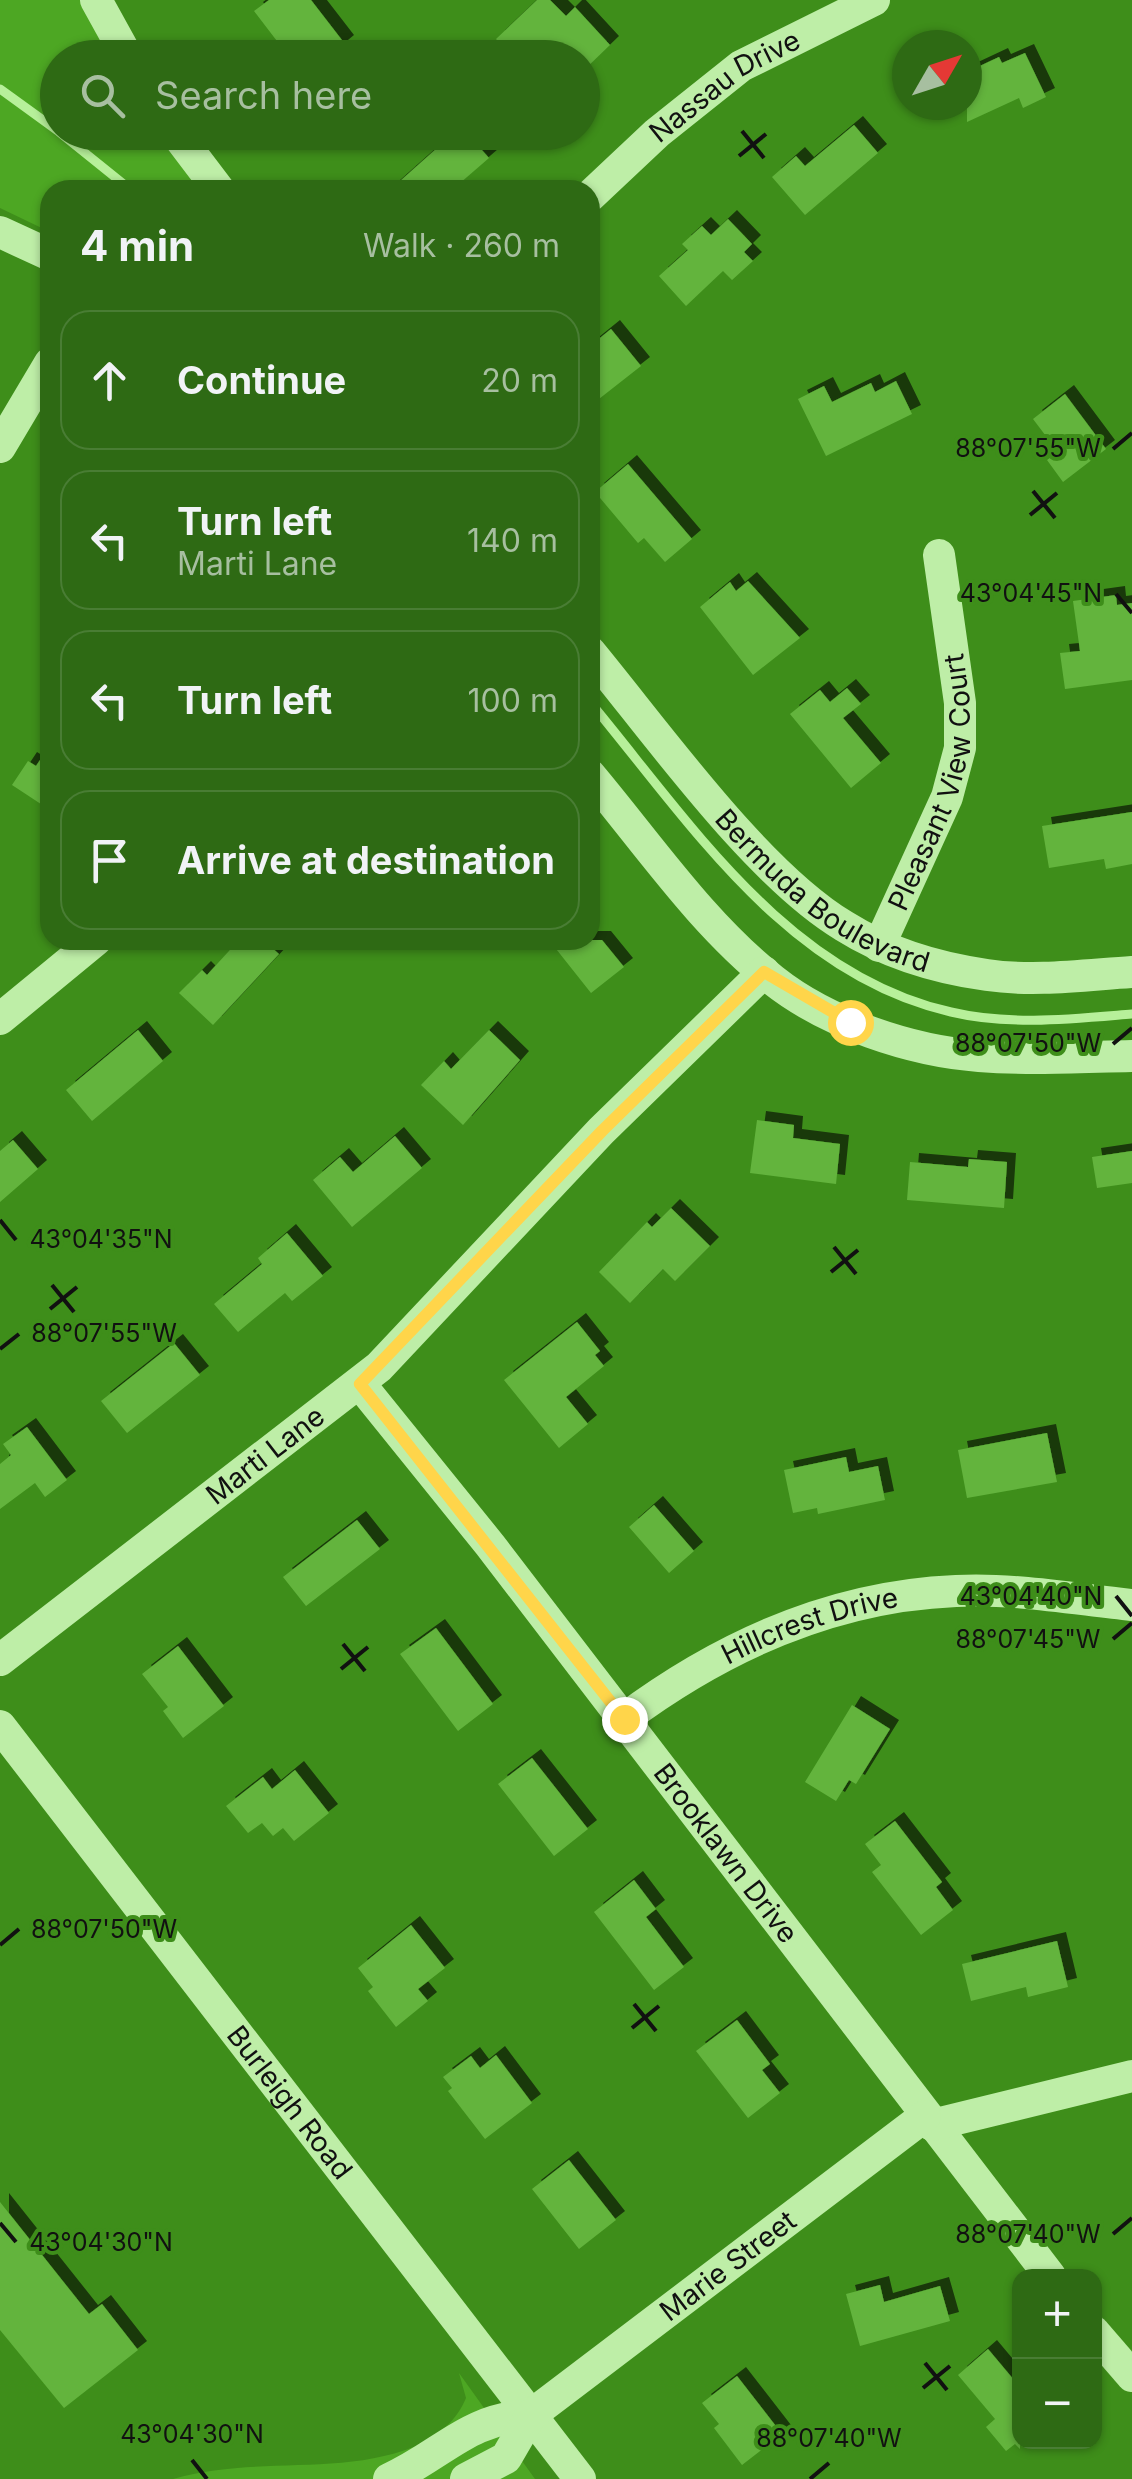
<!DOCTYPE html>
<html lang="en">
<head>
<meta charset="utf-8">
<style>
  body { margin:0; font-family:Inter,sans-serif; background:#366f1d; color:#f1f3f6 }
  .controls { position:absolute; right:30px; bottom:30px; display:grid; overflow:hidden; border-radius:20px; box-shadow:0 2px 8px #0004 }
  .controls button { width:90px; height:90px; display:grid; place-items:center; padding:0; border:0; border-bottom:2px solid #497d34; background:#2e6a14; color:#f1f3f6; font:50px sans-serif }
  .compass { position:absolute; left:892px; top:30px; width:90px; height:90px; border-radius:50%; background:#2e6a14; box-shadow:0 2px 8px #0004; rotate:51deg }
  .stop { position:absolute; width:30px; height:30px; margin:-22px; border:8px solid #ffd54a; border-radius:50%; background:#fff }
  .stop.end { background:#ffd54a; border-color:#fff; box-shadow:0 2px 10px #0008 }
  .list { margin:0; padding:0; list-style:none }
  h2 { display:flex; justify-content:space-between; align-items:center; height:130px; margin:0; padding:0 40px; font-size:42px }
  h2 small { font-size:32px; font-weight:400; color:#a7bfa0 }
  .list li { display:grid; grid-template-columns:65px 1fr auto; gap:30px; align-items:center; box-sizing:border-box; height:140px; margin:0 20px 20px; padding:0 20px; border:2px solid #497d34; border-radius:30px }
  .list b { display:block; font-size:38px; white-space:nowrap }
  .list p { margin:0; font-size:32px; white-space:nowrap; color:#a7bfa0 }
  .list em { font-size:32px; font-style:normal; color:#a7bfa0 }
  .icon { flex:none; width:55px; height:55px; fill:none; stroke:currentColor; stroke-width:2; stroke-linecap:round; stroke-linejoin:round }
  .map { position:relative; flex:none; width:1132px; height:2479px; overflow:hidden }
  .search { position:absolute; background:#2e6a14; box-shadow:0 2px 8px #0004; left:40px; top:40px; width:560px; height:110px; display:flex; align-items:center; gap:25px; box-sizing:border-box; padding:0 35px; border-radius:55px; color:#a7bfa0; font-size:38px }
  .panel { position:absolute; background:#2e6a14; box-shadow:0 2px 8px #0004; left:40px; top:180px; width:560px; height:770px; border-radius:30px }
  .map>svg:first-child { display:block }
  .green { fill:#4da723 }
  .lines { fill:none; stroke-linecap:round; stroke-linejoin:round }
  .stream { stroke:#b7f09a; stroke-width:9 }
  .building { fill:#63b43e; filter:url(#shadow) }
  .minor { stroke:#beeea7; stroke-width:32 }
  .route { stroke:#ffd54a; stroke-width:12 }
  .ticks { fill:none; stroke:#111; stroke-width:4 }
  .labels { text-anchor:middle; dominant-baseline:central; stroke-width:8; stroke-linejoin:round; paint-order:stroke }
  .street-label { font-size:28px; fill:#111; stroke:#3e8e1a }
  .ticks-label { font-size:25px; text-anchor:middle; fill:#111; stroke:#3e8e1a; stroke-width:8; stroke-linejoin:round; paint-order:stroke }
</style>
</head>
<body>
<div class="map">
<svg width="1132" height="2479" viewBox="0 0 1132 2479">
  <defs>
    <filter id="shadow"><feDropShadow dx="9" dy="-9" stdDeviation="0" flood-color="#0009"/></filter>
  </defs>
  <rect width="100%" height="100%" fill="#3e8e1a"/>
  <path class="green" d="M0 0H82L115 57 58 58V132L166 133 209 190H50V232L0 208Z
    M459 2373 535 2479H173C258 2454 347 2479 425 2442 445 2428 456 2421 466 2398Z"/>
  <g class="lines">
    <path class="stream" d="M0 89 58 131
      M59 132 131 190
      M590 702C690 822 787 975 951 1012 1010 1026 1072 1019 1132 1014"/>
  </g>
  <path class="building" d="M269 0H311L345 44 328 58H300L287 40 280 45 254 11Z
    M537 0H550L566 16 575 7 610 45 582 72V58H566L551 42 535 58H513L496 39Z
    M1025 53 1046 97 1023 108 1019 98 967 122V72L999 57 1002 63Z
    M854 125 878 153 805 215 772 177 796 156 805 166Z
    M455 132H466L489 158 452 190H390Z
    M728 219 752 244 744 252 753 261 732 280 723 271 686 306 659 276 688 250 682 244 702 226 711 235Z
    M611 329 641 366 590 406V346Z
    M896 381 912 414 826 456 798 399 824 386 832 402 871 383 875 392Z
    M1065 394 1106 449 1063 482 1047 460 1058 452 1033 419Z
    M628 464 692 539 665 562 644 538 638 543 595 492Z
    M748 581 800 638 753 675 700 607 730 582 736 591Z
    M1116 595 1117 605 1132 603V680L1065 689 1060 653 1080 651 1073 601Z
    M847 688 861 704 843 718 881 763 851 788 790 714 820 690 830 702Z
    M50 745V810L12 785 28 761 36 766Z
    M1132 812V864L1106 869 1104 859 1049 868 1042 826Z
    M239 940H263L279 954 213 1025 179 993 202 970 207 975Z
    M549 940H602L624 967 591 993Z
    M138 1030 163 1061 92 1121 66 1090Z
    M489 1030 520 1060 463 1125 421 1085 444 1061 451 1069Z
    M757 1120 794 1125 793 1138 840 1144 836 1184 750 1173Z
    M395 1136 422 1168 352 1227 313 1180 340 1157 353 1172Z
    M13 1140 38 1169 0 1202V1151Z
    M1132 1151V1183L1097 1188 1092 1157Z
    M969 1159 1007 1162 1004 1208 907 1200 910 1162 968 1167Z
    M671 1208 710 1246 675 1281 663 1269 630 1303 599 1272 647 1222 652 1227Z
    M287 1233 323 1276 292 1301 285 1293 238 1332 214 1304 262 1264 258 1258Z
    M577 1322 600 1351 595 1355 604 1366 566 1397 588 1424 559 1448 504 1380Z
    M174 1343 200 1375 127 1433 101 1401Z
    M27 1427 67 1480 45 1497 35 1483 0 1509V1464L11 1455 3 1444Z
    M1047 1433 1057 1482 967 1498 958 1450Z
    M846 1457 849 1472 878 1466 885 1500 818 1514 817 1508 793 1513 784 1470Z
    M654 1505 694 1551 669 1573 629 1527Z
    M357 1520 380 1549 306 1606 283 1577Z
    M436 1628 493 1704 458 1731 400 1654Z
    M178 1646 224 1706 183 1738 163 1711 168 1707 142 1674Z
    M852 1705 890 1729 856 1784 849 1780 836 1801 805 1782Z
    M532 1758 588 1829 554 1856 498 1784Z
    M295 1770 329 1813 294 1841 283 1828 273 1836 262 1823 248 1833 226 1806 263 1777 272 1789Z
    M895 1821 942 1882 936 1887 953 1910 921 1935 872 1872 881 1865 865 1844Z
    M634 1880 656 1909 646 1917 684 1967 654 1990 594 1912Z
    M411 1925 445 1968 418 1989 428 2001 396 2027 368 1991 373 1987 358 1968Z
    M1057 1941 1068 1987 1028 1997 1026 1987 971 2001 962 1964Z
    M737 2020 770 2064 762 2070 780 2093 748 2118 696 2051Z
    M496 2055 532 2103 485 2139 448 2091 452 2088 443 2077 471 2056 480 2068Z
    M569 2160 616 2220 579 2249 532 2189Z
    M0 2202 89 2314 102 2304 138 2350 64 2408 0 2330Z
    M880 2285 884 2302 940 2286 950 2321 860 2346 846 2294Z
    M988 2349 1020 2387V2449L1015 2444 1006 2451 986 2427 995 2419 958 2375Z
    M737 2376 782 2434 742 2465 714 2428 719 2424 702 2403Z"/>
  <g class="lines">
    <g class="minor">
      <path d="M96 0 128 58"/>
      <path d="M175 132 219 190"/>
      <path id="s1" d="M590 196 657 133 741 66 874 0"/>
      <path d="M0 232 50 255"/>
      <path d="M0 447 50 363"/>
      <path id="s2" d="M590 652C657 733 756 873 844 926 887 953 937 968 987 975 1034 982 1085 975 1132 972"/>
      <path d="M590 775C648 844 702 924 773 980 827 1023 911 1051 979 1056 1030 1060 1081 1057 1132 1056"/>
      <path id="s3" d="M879 946 947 797 960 748V703L939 555"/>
      <path d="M0 1019 96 940"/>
      <path id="s4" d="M360 1384 490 1545 1050 2276"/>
      <path id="s5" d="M0 1660 379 1367 601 1131 764 972"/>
      <path id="s6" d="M624 1719C722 1646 834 1596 956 1591 1014 1588 1074 1599 1132 1605"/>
      <path id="s7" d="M0 1726 580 2479"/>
      <path d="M932 2125 1132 2076"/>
      <path d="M1094 2332 1132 2376"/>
      <path d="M389 2479C444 2454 466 2419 531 2415"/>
      <path id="s8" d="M466 2479 506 2458 531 2415 925 2116"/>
    </g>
  </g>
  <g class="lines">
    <path class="route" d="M624 1719 360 1384 602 1131 764 972 850 1022"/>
  </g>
  <path class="ticks" d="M742 131 764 158M739 156 766 134M1113 449 1132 433M1033 491 1055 518M1030 515 1057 493M1116 594 1132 613M1113 1044 1132 1028M0 1220 16 1240M834 1247 856 1274M831 1272 858 1250M52 1285 74 1312M50 1309 77 1287M0 1349 19 1334M1116 1596 1132 1616M1113 1639 1132 1623M343 1644 365 1671M341 1669 368 1647M0 1945 19 1929M634 2004 656 2031M632 2028 659 2006M0 2223 16 2242M1113 2234 1132 2218M925 2363 947 2390M923 2388 950 2366M192 2460 207 2479M810 2479 829 2463"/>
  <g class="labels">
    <g class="street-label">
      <text stroke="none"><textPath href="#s1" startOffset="175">Nassau Drive</textPath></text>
      <text stroke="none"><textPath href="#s3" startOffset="175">Pleasant View Court</textPath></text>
      <text stroke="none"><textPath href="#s2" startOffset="338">Bermuda Boulevard</textPath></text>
      <text stroke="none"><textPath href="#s5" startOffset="335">Marti Lane</textPath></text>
      <text stroke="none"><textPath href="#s6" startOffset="210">Hillcrest Drive</textPath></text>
      <text stroke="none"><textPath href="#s4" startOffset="595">Brooklawn Drive</textPath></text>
      <text stroke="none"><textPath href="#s7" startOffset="475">Burleigh Road</textPath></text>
      <text stroke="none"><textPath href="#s8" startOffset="342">Marie Street</textPath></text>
    </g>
  </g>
  <g class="ticks-label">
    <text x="1028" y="457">88°07'55"W</text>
    <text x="1031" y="602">43°04'45"N</text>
    <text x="1028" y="1052">88°07'50"W</text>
    <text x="101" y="1248">43°04'35"N</text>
    <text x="104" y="1342">88°07'55"W</text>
    <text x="1031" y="1605">43°04'40"N</text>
    <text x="1028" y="1648">88°07'45"W</text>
    <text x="104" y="1938">88°07'50"W</text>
    <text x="1028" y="2243">88°07'40"W</text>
    <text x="101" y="2251">43°04'30"N</text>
    <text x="192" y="2443">43°04'30"N</text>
    <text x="829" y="2447">88°07'40"W</text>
  </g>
</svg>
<div class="controls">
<button>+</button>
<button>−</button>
</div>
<svg class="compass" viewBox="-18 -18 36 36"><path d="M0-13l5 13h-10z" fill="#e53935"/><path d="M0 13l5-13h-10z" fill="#a7bfa0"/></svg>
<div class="stop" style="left:850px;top:1022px"></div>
<div class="stop end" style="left:624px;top:1719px"></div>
<div class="search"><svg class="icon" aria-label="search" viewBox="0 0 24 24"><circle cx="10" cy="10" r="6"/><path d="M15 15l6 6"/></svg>Search here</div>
<section class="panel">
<h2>4 min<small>Walk · 260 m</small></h2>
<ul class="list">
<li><svg class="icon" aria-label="ahead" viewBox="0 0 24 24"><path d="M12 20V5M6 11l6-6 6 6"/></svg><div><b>Continue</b></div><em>20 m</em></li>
<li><svg class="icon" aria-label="left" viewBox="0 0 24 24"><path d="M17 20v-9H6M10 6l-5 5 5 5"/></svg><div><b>Turn left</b><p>Marti Lane</p></div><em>140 m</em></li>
<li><svg class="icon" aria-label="left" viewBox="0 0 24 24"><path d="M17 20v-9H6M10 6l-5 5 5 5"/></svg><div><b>Turn left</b></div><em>100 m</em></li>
<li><svg class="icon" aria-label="arrive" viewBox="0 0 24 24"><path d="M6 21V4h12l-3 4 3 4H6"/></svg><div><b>Arrive at destination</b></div></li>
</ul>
</section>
</div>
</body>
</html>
